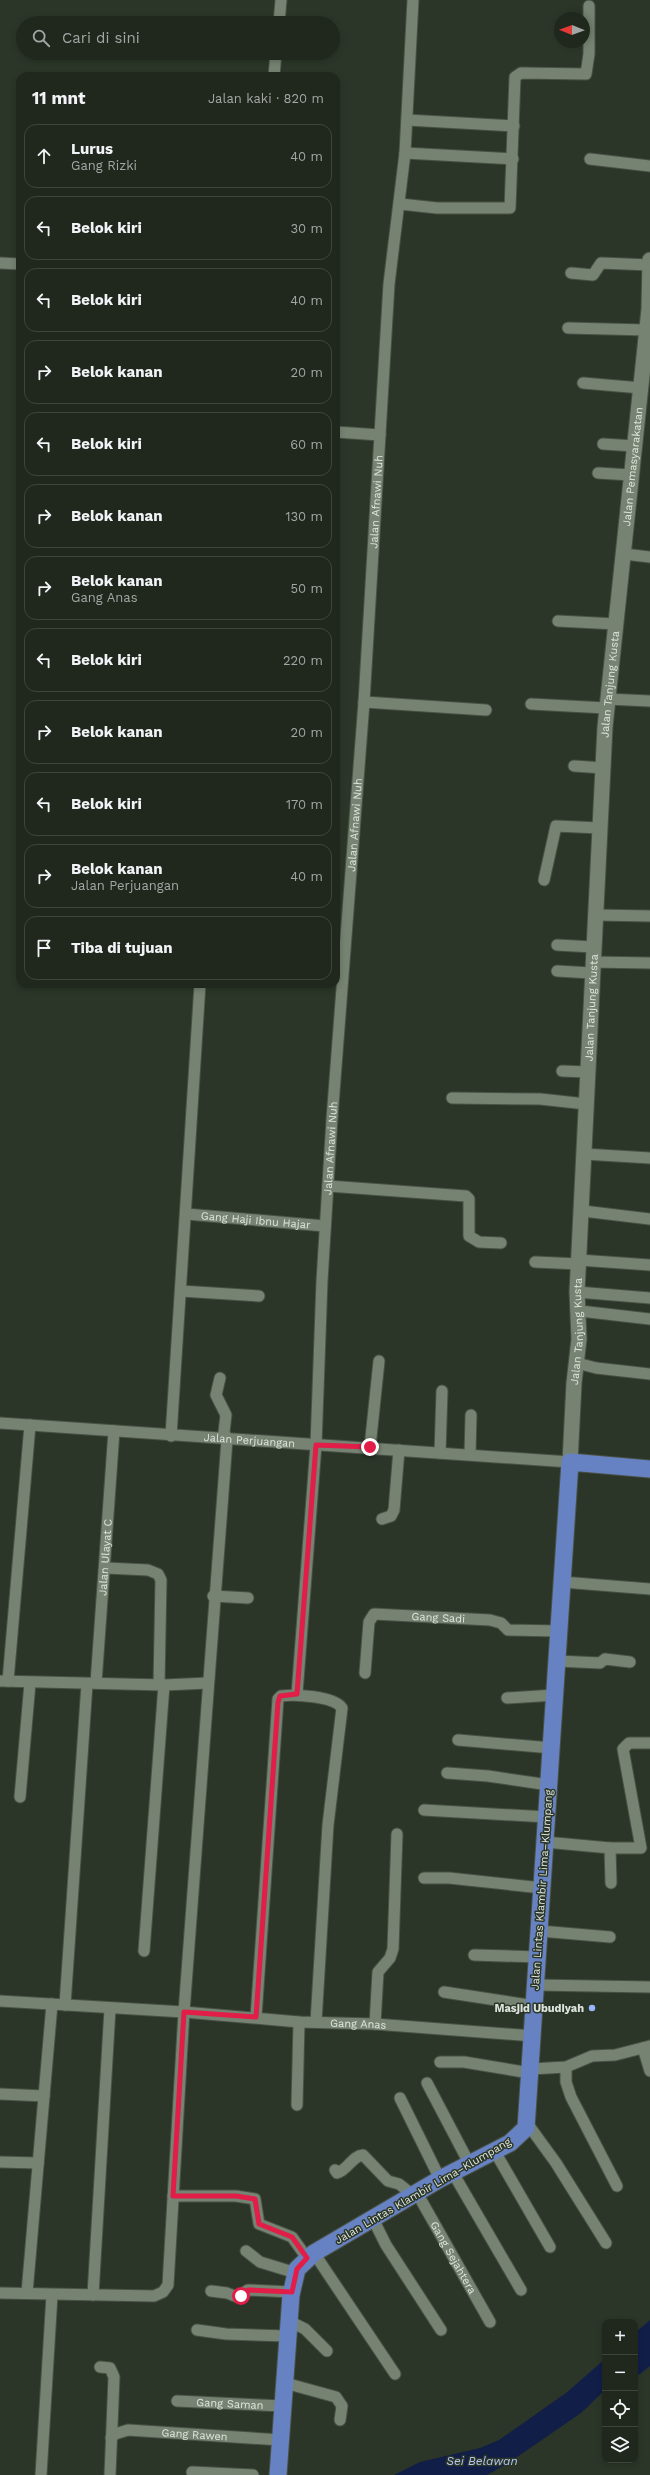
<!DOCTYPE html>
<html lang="id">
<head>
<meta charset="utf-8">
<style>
  body { margin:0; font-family:"Work Sans",sans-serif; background:#283027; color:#f1f3f6 }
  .controls { position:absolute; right:12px; bottom:12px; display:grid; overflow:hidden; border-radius:8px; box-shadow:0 2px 6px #0003 }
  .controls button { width:36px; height:36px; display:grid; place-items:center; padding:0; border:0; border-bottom:1px solid #3d443c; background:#20281e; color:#f1f3f6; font:20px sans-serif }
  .compass { position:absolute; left:554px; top:12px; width:36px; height:36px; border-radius:50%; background:#20281e; box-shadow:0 2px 6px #0003; rotate:271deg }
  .stop { position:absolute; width:12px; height:12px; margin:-9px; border:3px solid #e11d48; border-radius:50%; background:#fff }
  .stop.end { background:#e11d48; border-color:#fff; box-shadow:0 1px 4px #0008 }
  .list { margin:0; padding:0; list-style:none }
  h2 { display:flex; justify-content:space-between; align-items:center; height:52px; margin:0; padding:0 16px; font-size:17px }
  h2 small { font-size:13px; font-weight:400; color:#a2a6a4 }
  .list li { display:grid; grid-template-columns:26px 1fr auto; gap:12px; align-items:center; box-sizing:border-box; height:64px; margin:0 8px 8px; padding:0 8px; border:1px solid #3d443c; border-radius:12px }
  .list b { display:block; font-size:15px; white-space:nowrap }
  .list p { margin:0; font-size:13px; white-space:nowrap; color:#a2a6a4 }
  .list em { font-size:13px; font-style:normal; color:#a2a6a4 }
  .icon { flex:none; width:22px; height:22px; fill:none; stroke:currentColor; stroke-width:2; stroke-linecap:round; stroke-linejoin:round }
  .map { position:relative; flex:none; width:650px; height:2475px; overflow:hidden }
  .search { position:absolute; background:#20281e; box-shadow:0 2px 6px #0003; left:16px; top:16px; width:324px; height:44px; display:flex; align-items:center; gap:10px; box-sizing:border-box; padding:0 14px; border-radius:22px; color:#a2a6a4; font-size:15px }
  .panel { position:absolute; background:#20281e; box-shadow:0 2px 6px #0003; left:16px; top:72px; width:324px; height:916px; border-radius:12px }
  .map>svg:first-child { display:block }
  .water { fill:#111e48 }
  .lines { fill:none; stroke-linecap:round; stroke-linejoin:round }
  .river { stroke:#111e48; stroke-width:17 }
  .street-casing { stroke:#485145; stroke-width:13 }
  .secondary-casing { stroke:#485145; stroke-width:17 }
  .primary-casing { stroke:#485145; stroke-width:19 }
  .street { stroke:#768372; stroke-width:11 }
  .secondary { stroke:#768372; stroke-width:15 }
  .primary { stroke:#6782c2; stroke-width:17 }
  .route { stroke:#e11d48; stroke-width:5 }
  .poi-dot { fill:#99b5fd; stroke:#2b3628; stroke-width:1.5 }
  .labels { text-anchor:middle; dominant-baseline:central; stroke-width:3; stroke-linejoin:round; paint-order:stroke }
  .street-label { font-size:11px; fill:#dee5dc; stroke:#2b3628 }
  .poi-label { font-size:11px; font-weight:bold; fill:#dee5dc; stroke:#2b3628; text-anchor:end }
  .water-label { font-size:12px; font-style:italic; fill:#b3c5f2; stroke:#2b3628 }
</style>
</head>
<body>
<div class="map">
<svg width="650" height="2475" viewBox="0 0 650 2475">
  <rect width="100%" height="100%" fill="#2b3628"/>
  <path class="water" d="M650 2320V2352L635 2364V2333Z
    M605 2359V2390L581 2413 507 2464 487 2475H394L420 2462 480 2448 499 2440 566 2393Z"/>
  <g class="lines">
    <path class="river" d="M635 2367 650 2355"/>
    <defs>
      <g id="street">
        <path d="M279 23 281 0"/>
        <path d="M274 76 276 53"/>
        <path d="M407 120 514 126"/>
        <path d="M405 153 513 159"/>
        <path d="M590 159 650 166"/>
        <path d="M400 204 437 208H510L515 77 521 73 586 74 589 54V6"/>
        <path d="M0 263 20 264"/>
        <path d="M571 273 593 275 601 263 650 265"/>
        <path d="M568 328 646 330"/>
        <path d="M583 383 641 388"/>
        <path d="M336 432 380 435"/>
        <path d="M603 444 634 446"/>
        <path d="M598 473 631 475"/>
        <path d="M624 554 650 557"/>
        <path d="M558 621 616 624"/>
        <path d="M607 699 650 701"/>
        <path d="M364 702 486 710"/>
        <path d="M531 704 606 708"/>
        <path d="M574 766 603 768"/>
        <path d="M544 880 556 826 599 828"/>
        <path d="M595 915 650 916"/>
        <path d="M557 945 593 947"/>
        <path d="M592 962 650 963"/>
        <path d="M557 971 591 973"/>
        <path d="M562 1071 588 1072"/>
        <path d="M452 1098 540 1099 586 1104"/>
        <path d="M584 1154 650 1158"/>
        <path d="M328 1186 466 1196 469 1199V1236L479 1242 501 1243"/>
        <path d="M583 1211 650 1219"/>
        <path id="s1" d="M186 1214 325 1226"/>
        <path d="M579 1260 650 1265"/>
        <path d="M535 1262 579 1264"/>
        <path d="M181 1291 259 1296"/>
        <path d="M577 1292 650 1298"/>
        <path d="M580 1311 650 1319"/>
        <path d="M577 1363 596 1368 650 1374"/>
        <path id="s2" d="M0 1423 570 1462"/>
        <path d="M171 1436 200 984"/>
        <path d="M370 1447 379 1361"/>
        <path d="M440 1453 442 1391"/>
        <path d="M470 1454 471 1415"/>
        <path d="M382 1519 391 1516 394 1510 399 1450"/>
        <path d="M106 1568 148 1570 158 1574 161 1580 159 1684"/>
        <path d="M562 1582 650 1589"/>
        <path d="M213 1596 248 1598"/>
        <path d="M557 1661 600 1663 605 1659 630 1662"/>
        <path id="s3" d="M365 1673 369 1622 374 1614 490 1620 501 1623 508 1630 559 1631"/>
        <path d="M0 1681 164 1685 208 1683"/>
        <path d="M8 1681 30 1425"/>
        <path id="s4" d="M96 1683 114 1431"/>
        <path id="s5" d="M297 1694 316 1445 322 1281 332 1119 364 702 389 284 405 153 413 0"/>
        <path d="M507 1698 555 1695"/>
        <path d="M458 1740 552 1748"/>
        <path d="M447 1773 488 1776 549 1785"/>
        <path d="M20 1797 30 1683"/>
        <path d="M424 1810 547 1817"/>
        <path d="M545 1842 610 1848H641L623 1749 629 1743H650"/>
        <path d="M610 1848 611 1883"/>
        <path d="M424 1878H449L542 1888"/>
        <path d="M540 1931 610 1937"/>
        <path d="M144 1951 164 1685"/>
        <path d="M474 1955 538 1957"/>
        <path d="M536 1985 650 1987"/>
        <path d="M444 1992 535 2006"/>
        <path id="s6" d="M0 2001 184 2012 299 2022 375 2024 533 2036"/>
        <path d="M65 2005 87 1684"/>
        <path d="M256 2017 278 1699 281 1696C294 1694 334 1696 342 1708L328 1825 316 2022"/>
        <path d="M375 2024 378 1972 390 1958 393 1949 397 1834"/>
        <path d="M643 2048 650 2071"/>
        <path d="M440 2062H464L530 2073"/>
        <path d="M566 2067V2082L571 2097 617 2186"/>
        <path d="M531 2069 566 2067 592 2056 615 2055 650 2046"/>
        <path d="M427 2083 469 2163"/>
        <path d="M0 2094 44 2096"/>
        <path d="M400 2098 440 2179"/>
        <path d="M297 2105 299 2022"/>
        <path d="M527 2123 556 2163 606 2243"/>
        <path d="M494 2150 550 2247"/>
        <path d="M0 2162 38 2163"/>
        <path d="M335 2170 337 2173C348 2170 352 2156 363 2155L388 2181 399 2184 413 2195"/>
        <path d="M453 2173 521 2290"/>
        <path id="s7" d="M417 2193 490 2322"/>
        <path d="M173 2196H236L255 2199 259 2224 292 2237 307 2258"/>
        <path d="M372 2217 386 2245 441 2330"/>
        <path d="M246 2251 260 2262 296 2273"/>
        <path d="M314 2253 395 2374"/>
        <path d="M211 2291 227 2293 237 2297 248 2290 292 2292"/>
        <path d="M0 2293 154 2296 163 2292 168 2285 184 2012 227 1440 224 1432 226 1415 216 1395 220 1378"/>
        <path d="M27 2293 52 2004"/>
        <path d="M93 2295 110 2009"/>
        <path d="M289 2321 305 2329 327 2351"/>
        <path d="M197 2330 226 2334 288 2336"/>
        <path d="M100 2367 110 2368 114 2377 110 2475"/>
        <path d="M285 2383 336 2397 342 2406 340 2420"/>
        <path id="s8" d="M177 2401 283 2406"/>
        <path id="s9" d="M111 2438 115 2434 128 2430 281 2440"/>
        <path d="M192 2472 253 2475"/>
        <path d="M41 2475 52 2295"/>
      </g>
      <g id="secondary">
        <path id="s10" d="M570 1462 574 1383 579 1339 577 1292 605 727 649 309 650 260"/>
      </g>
      <path id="primary" d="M278 2475 291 2295 297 2269 314 2253 440 2179 510 2143 526 2128 570 1462 650 1469"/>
    </defs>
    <use href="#street" class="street-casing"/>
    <use href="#secondary" class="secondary-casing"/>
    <use href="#primary" class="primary-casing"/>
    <use href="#street" class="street"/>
    <use href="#secondary" class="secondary"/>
    <use href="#primary" class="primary"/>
  </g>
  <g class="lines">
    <path class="route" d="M241 2296 248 2290 292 2292 297 2269 307 2258 292 2237 259 2224 255 2199 236 2196H173L184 2012 256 2017 278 1702 280 1696 297 1694 316 1445 370 1447"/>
  </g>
  <circle class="poi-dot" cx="592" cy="2008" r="4"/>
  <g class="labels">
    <g class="street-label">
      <text stroke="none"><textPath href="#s10" startOffset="998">Jalan Pemasyarakatan</textPath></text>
      <text stroke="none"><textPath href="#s5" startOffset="1195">Jalan Afnawi Nuh</textPath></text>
      <text stroke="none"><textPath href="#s10" startOffset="779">Jalan Tanjung Kusta</textPath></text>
      <text stroke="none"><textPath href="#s5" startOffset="871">Jalan Afnawi Nuh</textPath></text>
      <text stroke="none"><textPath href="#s10" startOffset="455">Jalan Tanjung Kusta</textPath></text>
      <text stroke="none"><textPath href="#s5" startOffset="547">Jalan Afnawi Nuh</textPath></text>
      <text stroke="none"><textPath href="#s1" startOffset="70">Gang Haji Ibnu Hajar</textPath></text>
      <text stroke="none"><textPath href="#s10" startOffset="131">Jalan Tanjung Kusta</textPath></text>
      <text stroke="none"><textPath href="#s2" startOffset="250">Jalan Perjuangan</textPath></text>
      <text stroke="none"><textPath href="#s4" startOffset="126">Jalan Ulayat C</textPath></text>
      <text stroke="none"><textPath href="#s3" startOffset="125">Gang Sadi</textPath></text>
      <text transform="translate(542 1890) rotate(-86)">Jalan Lintas Klambir Lima–Klumpang</text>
      <text stroke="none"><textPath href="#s6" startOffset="359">Gang Anas</textPath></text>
      <text transform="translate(423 2191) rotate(-30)">Jalan Lintas Klambir Lima–Klumpang</text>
      <text stroke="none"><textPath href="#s7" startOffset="74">Gang Sejahtera</textPath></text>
      <text stroke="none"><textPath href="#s8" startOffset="53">Gang Saman</textPath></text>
      <text stroke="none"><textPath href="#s9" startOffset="86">Gang Rawen</textPath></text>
    </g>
    <g class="poi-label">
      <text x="584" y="2008">Masjid Ubudiyah</text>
    </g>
    <g class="water-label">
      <text x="482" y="2461">Sei Belawan</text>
    </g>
  </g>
</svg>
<div class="controls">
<button>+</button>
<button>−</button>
<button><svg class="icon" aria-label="locate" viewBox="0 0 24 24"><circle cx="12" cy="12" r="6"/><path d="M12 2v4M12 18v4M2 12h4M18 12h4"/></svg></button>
<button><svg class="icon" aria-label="layers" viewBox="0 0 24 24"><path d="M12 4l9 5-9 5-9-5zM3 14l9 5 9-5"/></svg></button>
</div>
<svg class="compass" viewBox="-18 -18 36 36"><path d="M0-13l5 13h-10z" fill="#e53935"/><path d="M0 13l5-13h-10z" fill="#a2a6a4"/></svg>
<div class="stop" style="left:241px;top:2296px"></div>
<div class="stop end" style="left:370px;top:1447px"></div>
<div class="search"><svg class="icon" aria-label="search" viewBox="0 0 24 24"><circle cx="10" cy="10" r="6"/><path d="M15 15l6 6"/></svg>Cari di sini</div>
<section class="panel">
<h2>11 mnt<small>Jalan kaki · 820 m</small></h2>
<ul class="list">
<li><svg class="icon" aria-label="ahead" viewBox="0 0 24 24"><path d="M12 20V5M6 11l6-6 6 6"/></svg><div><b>Lurus</b><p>Gang Rizki</p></div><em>40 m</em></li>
<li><svg class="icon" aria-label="left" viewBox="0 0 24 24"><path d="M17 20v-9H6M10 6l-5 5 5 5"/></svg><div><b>Belok kiri</b></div><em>30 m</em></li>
<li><svg class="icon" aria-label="left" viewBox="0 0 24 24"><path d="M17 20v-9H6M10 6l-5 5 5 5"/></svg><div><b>Belok kiri</b></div><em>40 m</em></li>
<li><svg class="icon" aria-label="right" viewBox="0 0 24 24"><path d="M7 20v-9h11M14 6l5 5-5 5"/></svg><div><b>Belok kanan</b></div><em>20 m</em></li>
<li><svg class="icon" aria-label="left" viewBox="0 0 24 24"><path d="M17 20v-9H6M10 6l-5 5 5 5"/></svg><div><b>Belok kiri</b></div><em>60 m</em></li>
<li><svg class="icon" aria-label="right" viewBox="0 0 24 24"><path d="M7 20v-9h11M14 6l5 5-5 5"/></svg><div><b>Belok kanan</b></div><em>130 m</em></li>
<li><svg class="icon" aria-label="right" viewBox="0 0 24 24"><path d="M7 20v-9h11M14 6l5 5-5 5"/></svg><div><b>Belok kanan</b><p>Gang Anas</p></div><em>50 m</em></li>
<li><svg class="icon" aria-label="left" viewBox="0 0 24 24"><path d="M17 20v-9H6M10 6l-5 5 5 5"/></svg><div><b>Belok kiri</b></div><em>220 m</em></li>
<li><svg class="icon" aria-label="right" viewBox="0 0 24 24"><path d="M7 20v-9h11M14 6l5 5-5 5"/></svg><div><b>Belok kanan</b></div><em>20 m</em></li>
<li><svg class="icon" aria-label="left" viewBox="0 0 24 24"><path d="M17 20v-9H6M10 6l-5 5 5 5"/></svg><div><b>Belok kiri</b></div><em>170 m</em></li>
<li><svg class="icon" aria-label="right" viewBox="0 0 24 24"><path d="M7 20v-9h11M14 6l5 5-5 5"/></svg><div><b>Belok kanan</b><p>Jalan Perjuangan</p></div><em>40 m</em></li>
<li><svg class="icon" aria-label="arrive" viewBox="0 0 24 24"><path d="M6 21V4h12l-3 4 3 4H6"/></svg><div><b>Tiba di tujuan</b></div></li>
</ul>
</section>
</div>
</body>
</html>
